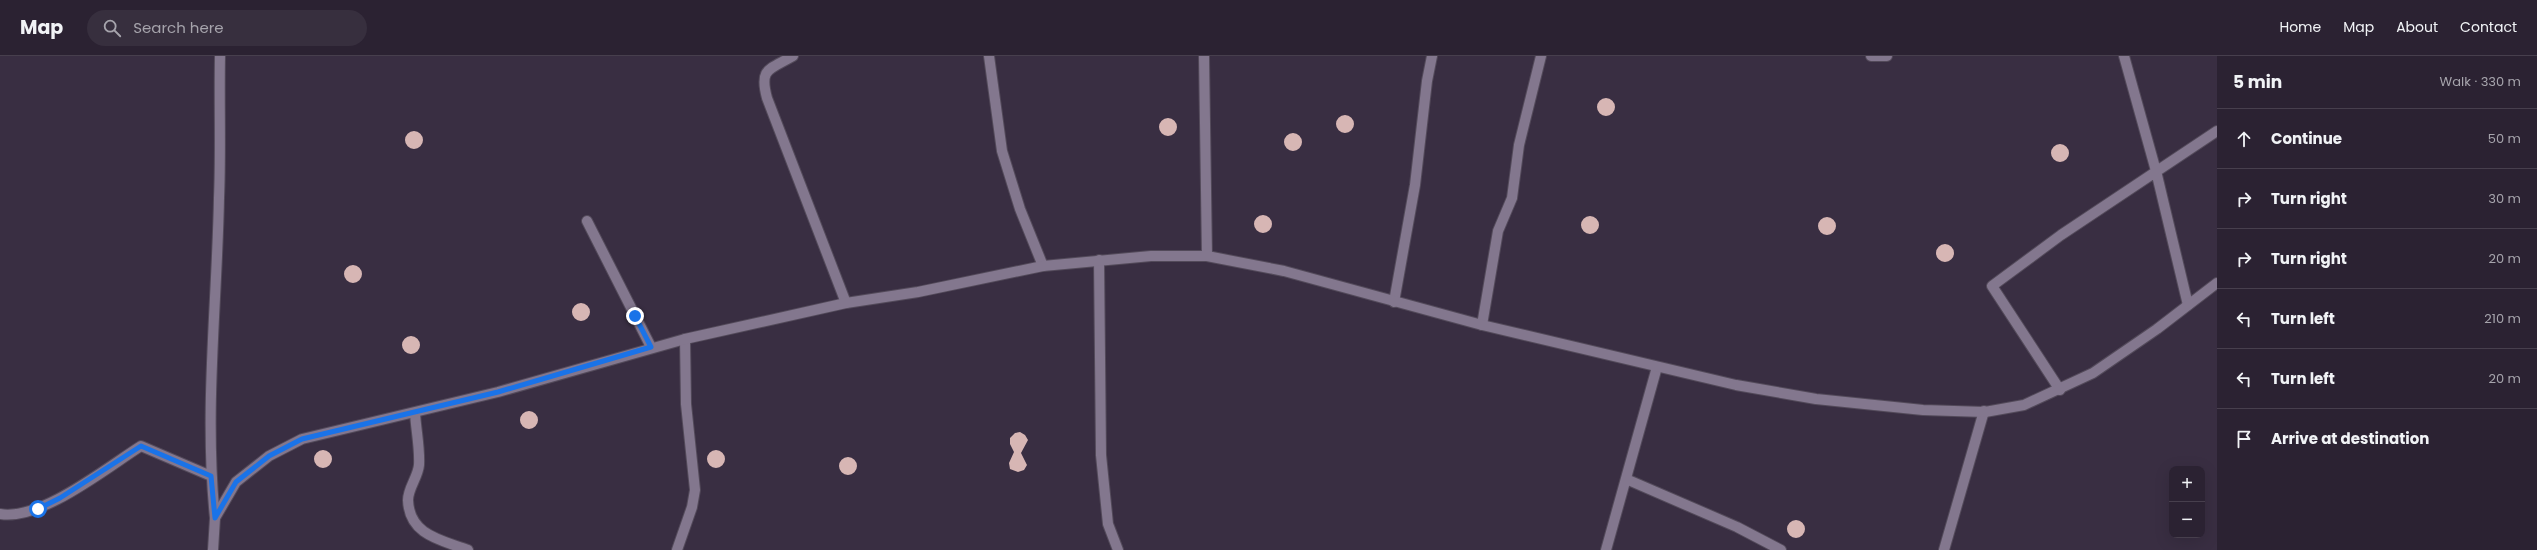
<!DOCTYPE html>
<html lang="en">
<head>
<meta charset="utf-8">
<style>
  body { margin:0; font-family:Poppins,sans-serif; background:#372f3e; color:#f1f3f6 }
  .controls { position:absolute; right:12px; bottom:12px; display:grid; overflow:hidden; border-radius:8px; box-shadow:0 4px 16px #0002 }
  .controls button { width:36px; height:36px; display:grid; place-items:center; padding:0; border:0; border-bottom:1px solid #473f4d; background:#2b2232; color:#f1f3f6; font:20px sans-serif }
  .stop { position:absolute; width:12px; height:12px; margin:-9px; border:3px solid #1a73e8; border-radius:50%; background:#fff }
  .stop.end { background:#1a73e8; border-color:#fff; box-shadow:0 1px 4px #0008 }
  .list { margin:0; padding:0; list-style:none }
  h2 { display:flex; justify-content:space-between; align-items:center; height:52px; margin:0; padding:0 16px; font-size:17px }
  h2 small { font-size:13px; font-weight:400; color:#a6a4ac }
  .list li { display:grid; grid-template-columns:26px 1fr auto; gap:12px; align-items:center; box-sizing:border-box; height:60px; padding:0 16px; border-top:1px solid #473f4d }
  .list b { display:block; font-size:15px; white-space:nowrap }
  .list em { font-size:13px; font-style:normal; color:#a6a4ac }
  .icon { flex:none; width:22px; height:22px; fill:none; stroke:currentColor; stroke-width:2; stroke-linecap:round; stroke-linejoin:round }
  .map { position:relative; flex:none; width:2217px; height:494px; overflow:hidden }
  header { display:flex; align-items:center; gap:24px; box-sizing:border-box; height:56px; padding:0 20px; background:#2b2232; border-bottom:1px solid #473f4d }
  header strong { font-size:19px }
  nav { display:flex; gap:22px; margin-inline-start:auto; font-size:14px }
  .search { width:280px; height:36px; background:#372f3e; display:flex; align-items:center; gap:10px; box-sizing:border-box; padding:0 14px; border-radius:22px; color:#a6a4ac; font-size:15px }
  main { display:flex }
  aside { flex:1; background:#2b2232 }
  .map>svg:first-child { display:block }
  .building { fill:#d7b6b4 }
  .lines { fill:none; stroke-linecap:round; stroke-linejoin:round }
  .minor-casing { stroke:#534a5a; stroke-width:12 }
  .tertiary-casing { stroke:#534a5a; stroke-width:12 }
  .minor { stroke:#83778e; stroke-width:10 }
  .tertiary { stroke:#83778e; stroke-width:10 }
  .route { stroke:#1a73e8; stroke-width:5 }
</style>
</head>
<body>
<header>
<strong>Map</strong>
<div class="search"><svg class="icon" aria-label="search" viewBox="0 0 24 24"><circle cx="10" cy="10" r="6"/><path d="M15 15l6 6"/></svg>Search here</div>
<nav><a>Home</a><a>Map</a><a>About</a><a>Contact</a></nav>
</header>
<main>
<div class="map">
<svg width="2217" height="494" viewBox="0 0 2217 494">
  <rect width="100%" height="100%" fill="#392e42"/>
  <path class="building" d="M1597 51a9 9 0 1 1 18 0a9 9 0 1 1-18 0Z
    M1336 68a9 9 0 1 1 18 0a9 9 0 1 1-18 0Z
    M1159 71a9 9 0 1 1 18 0a9 9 0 1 1-18 0Z
    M405 84a9 9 0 1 1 18 0a9 9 0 1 1-18 0Z
    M1284 86a9 9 0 1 1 18 0a9 9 0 1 1-18 0Z
    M2051 97a9 9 0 1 1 18 0a9 9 0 1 1-18 0Z
    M1254 168a9 9 0 1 1 18 0a9 9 0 1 1-18 0Z
    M1581 169a9 9 0 1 1 18 0a9 9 0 1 1-18 0Z
    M1818 170a9 9 0 1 1 18 0a9 9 0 1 1-18 0Z
    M1936 197a9 9 0 1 1 18 0a9 9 0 1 1-18 0Z
    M344 218a9 9 0 1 1 18 0a9 9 0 1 1-18 0Z
    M572 256a9 9 0 1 1 18 0a9 9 0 1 1-18 0Z
    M402 289a9 9 0 1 1 18 0a9 9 0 1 1-18 0Z
    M520 364a9 9 0 1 1 18 0a9 9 0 1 1-18 0Z
    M1020 376 1025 379 1028 384 1021 397 1027 409 1024 414 1018 416 1010 413 1009 407 1014 396 1010 388V382L1015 377Z
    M707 403a9 9 0 1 1 18 0a9 9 0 1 1-18 0Z
    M314 403a9 9 0 1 1 18 0a9 9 0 1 1-18 0Z
    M839 410a9 9 0 1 1 18 0a9 9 0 1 1-18 0Z
    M1787 473a9 9 0 1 1 18 0a9 9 0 1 1-18 0Z"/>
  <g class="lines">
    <defs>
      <path id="minor" d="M793 0C769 14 759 12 767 42L846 247
        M989 0 1002 95 1020 153 1043 210
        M1204 0 1207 200
        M1871 0H1887
        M2124 0 2156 115 2188 249
        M587 165 651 291
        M1099 204 1101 399 1108 468 1118 494
        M1394 246 1415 129 1427 25 1432 0
        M1482 269 1498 175 1512 142 1519 89 1541 0
        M2060 334 1992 230 2061 179 2217 75
        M415 357C416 374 420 392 419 409 418 421 408 432 408 444 409 479 441 484 468 494
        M1626 423 1737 471 1781 494
        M0 458C41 465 106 412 141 390L211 420
        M215 462C204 355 217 249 219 142 221 95 219 47 220 0
        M677 494 692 451 695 434 686 348 685 283
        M1606 494 1657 311
        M1944 494 1984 355"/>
      <path id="tertiary" d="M213 494 215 462 236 426 269 400 302 383 498 336 685 283 846 247 918 236 1043 210 1151 200H1207L1284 215 1482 269 1736 329 1816 343 1923 354 1985 356 2024 349 2093 317 2157 273 2217 227"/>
    </defs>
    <use href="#minor" class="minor-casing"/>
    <use href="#tertiary" class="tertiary-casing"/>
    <use href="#minor" class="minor"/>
    <use href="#tertiary" class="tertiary"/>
  </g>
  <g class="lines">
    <path class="route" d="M38 453 60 442 141 390 211 420 215 462 236 426 269 400 302 383 498 336 651 291 635 260"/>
  </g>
</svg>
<div class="controls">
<button>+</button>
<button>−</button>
</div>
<div class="stop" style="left:38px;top:453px"></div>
<div class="stop end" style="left:635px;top:260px"></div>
</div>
<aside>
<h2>5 min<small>Walk · 330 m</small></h2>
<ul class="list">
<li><svg class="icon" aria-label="ahead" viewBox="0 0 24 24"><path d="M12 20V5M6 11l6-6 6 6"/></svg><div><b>Continue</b></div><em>50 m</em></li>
<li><svg class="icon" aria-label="right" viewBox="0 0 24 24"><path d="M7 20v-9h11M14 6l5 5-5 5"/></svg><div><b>Turn right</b></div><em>30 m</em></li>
<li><svg class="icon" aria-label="right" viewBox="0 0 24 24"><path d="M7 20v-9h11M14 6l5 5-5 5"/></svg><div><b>Turn right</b></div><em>20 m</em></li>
<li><svg class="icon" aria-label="left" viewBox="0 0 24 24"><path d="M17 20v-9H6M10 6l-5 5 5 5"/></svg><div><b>Turn left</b></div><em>210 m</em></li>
<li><svg class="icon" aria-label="left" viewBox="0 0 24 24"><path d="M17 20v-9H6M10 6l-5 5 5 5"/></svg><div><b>Turn left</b></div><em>20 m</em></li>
<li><svg class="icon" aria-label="arrive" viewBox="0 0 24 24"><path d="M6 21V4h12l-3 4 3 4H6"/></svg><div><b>Arrive at destination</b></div></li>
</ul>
</aside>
</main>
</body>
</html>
